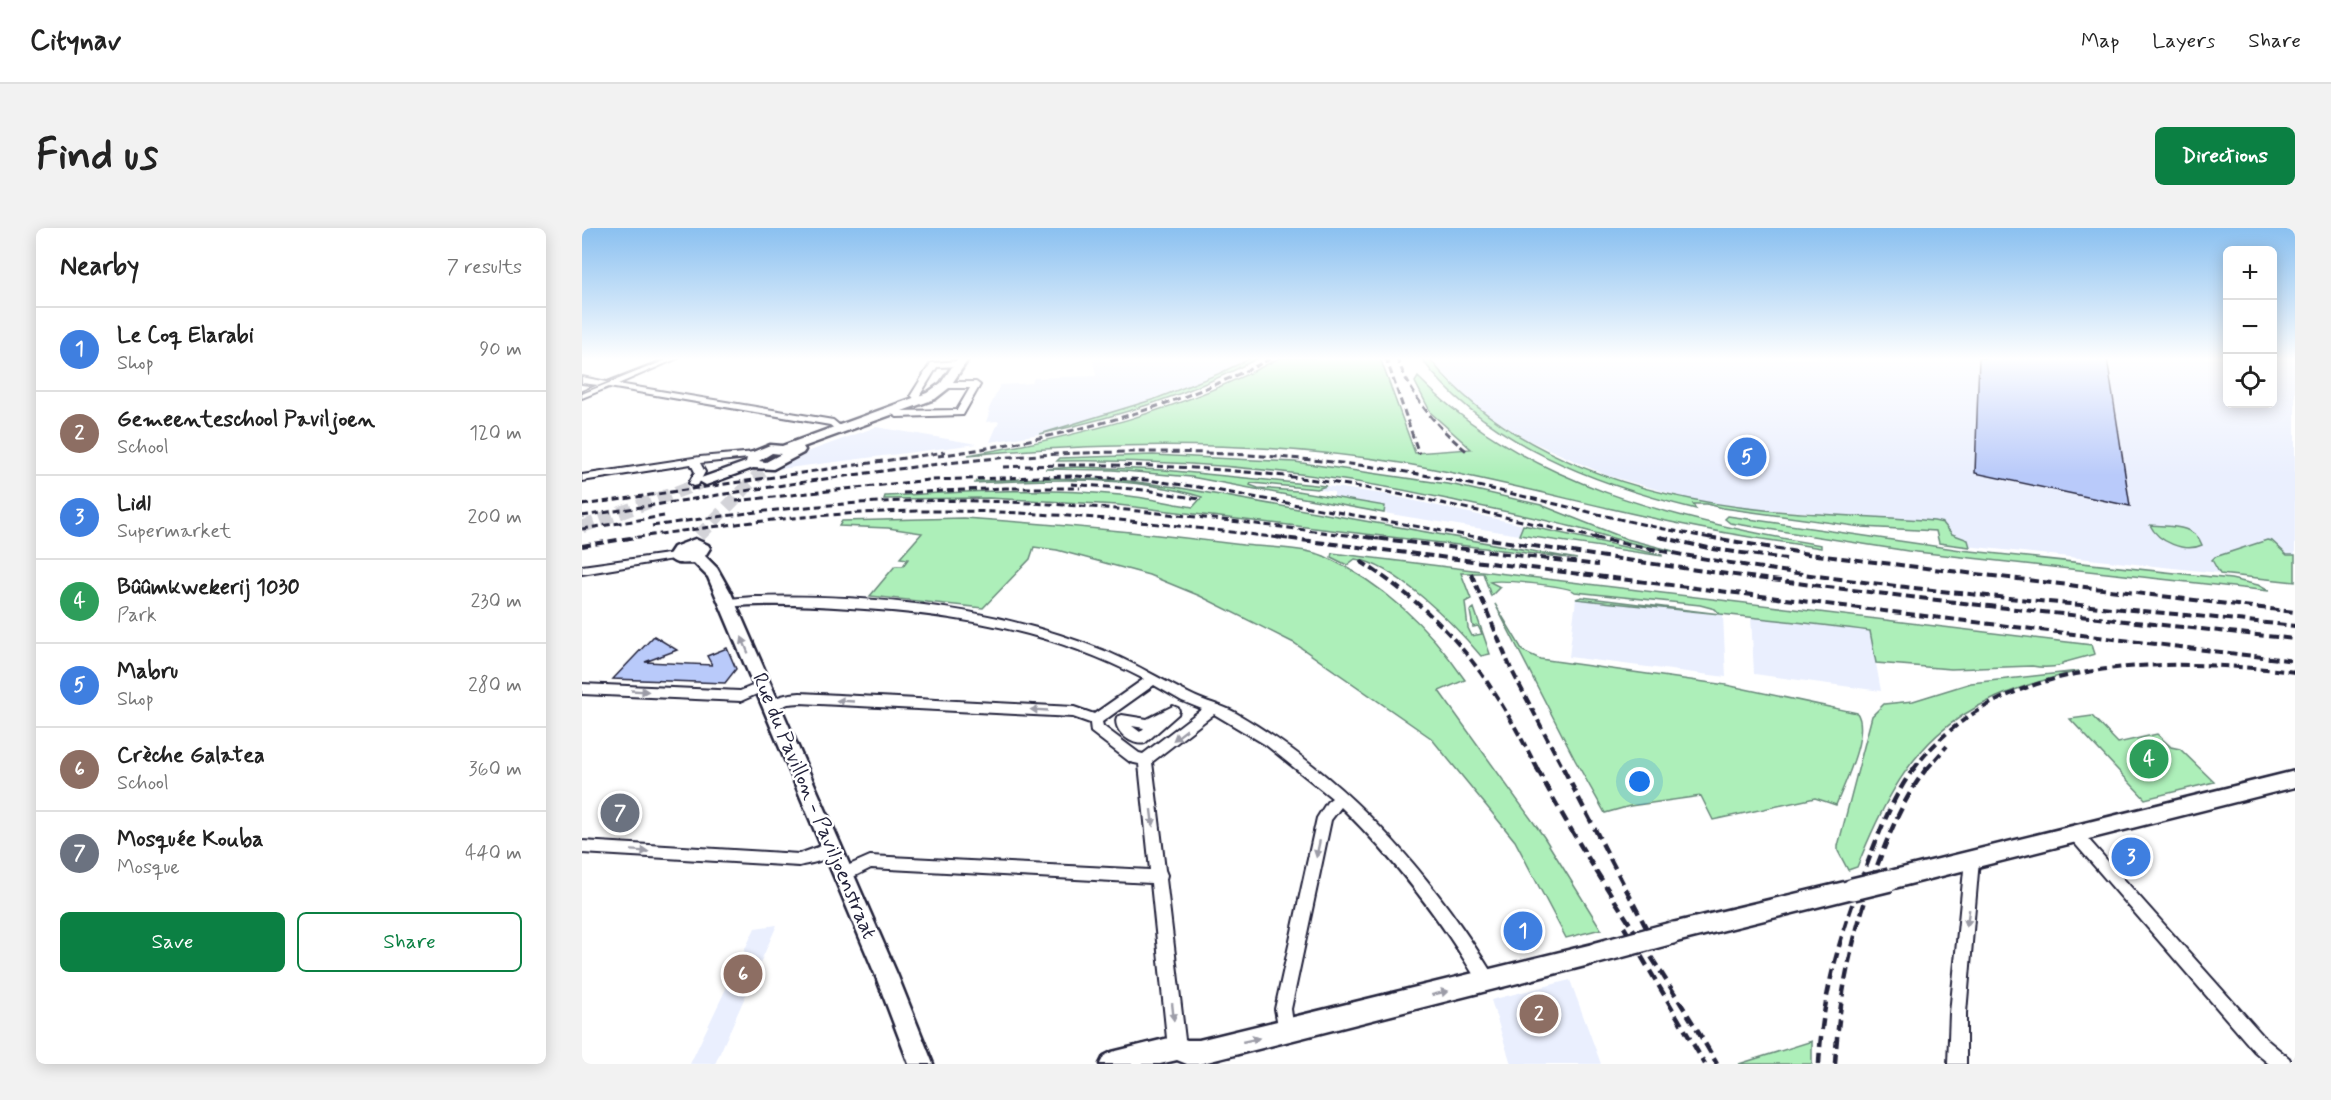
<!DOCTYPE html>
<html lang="en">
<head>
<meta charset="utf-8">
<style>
  body { margin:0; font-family:Mynerve,sans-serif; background:#f2f2f2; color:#222 }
  .controls { position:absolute; right:18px; top:18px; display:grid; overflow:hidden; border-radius:9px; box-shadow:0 3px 15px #0003 }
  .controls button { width:54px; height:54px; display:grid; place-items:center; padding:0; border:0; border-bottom:2px solid #e0e0e0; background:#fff; color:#222; font:30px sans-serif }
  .you { position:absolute; left:1058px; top:554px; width:21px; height:21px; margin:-15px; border:4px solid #fff; border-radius:50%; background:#1a73e8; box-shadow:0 0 0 9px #1a73e833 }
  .badge { display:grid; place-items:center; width:39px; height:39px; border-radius:50%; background:#0b8043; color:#fff; font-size:20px; font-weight:700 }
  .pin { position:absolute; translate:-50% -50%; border:3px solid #fff; box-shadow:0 2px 6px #0006 }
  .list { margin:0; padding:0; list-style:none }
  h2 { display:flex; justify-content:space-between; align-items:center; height:78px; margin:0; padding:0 24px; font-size:26px }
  h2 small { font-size:20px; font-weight:400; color:#767676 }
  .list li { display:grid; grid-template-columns:39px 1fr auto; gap:18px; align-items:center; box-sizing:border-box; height:84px; padding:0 24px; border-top:2px solid #e0e0e0 }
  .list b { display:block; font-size:22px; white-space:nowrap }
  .list p { margin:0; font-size:20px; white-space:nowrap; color:#767676 }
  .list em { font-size:20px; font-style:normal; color:#767676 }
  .actions { display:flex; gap:12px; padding:18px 24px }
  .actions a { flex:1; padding:14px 0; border:2px solid #0b8043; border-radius:9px; text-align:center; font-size:21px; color:#0b8043 }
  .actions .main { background:#0b8043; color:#fff }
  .icon { flex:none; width:33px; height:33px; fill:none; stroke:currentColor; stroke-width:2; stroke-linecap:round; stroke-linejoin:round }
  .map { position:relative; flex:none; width:1713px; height:836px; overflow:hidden; border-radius:9px }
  header { display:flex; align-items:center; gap:36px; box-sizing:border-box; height:84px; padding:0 30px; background:#fff; border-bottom:2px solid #e0e0e0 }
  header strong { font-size:28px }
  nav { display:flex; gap:33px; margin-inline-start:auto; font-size:21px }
  .intro { display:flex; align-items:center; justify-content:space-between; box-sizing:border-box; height:144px; padding:0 36px }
  h1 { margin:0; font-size:42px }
  .button { padding:15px 27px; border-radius:9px; background:#0b8043; color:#fff; font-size:21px; font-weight:700 }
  main { display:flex; gap:36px; padding:0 36px }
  aside { flex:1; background:#fff; border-radius:9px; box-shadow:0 3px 15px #0003 }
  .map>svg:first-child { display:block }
  .built { fill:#eaeffe }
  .green { fill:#adefb9; stroke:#68887a; stroke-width:1.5 }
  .building { fill:#b9cafa; stroke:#22223b; stroke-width:1.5 }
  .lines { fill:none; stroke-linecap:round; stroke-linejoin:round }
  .street-tunnel { stroke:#d3d3d8; stroke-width:10; stroke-dasharray:10 4.5; stroke-linecap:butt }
  .secondary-tunnel { stroke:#d3d3d8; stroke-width:13; stroke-dasharray:13 7; stroke-linecap:butt }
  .street-casing { stroke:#22223b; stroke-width:4 }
  .secondary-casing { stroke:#22223b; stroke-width:5 }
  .street { fill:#fff; fill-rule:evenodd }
  .secondary { fill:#fff; fill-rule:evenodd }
  .tram { stroke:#22223b; stroke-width:1.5 }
  .rail-far2 { stroke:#22223b; stroke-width:3; stroke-dasharray:7 4; stroke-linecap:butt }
  .rail-far1 { stroke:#22223b; stroke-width:4; stroke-dasharray:9 4.5; stroke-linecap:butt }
  .rail { stroke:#22223b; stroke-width:4.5; stroke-dasharray:11 6; stroke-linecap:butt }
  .secondary-bridge-casing { stroke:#22223b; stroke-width:26; stroke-linecap:butt }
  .secondary-bridge { stroke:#fff; stroke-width:21 }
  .oneway { fill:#9c9ca7 }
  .labels { text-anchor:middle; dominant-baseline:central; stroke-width:5; stroke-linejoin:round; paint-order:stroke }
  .street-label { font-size:21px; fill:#22223b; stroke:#fff }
</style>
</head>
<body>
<header>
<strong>Citynav</strong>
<nav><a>Map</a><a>Layers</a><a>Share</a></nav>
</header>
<div class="intro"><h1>Find us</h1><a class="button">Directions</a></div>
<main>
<aside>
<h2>Nearby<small>7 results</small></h2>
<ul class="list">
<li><span class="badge" style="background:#3f7fe0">1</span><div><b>Le Coq Elarabi</b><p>Shop</p></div><em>90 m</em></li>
<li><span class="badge" style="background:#8d6e63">2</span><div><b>Gemeenteschool Paviljoen</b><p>School</p></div><em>120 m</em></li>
<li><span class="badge" style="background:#3f7fe0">3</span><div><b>Lidl</b><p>Supermarket</p></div><em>200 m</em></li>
<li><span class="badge" style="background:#2e9e5b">4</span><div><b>Bûûmkwekerij 1030</b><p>Park</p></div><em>230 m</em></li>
<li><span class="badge" style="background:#3f7fe0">5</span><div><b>Mabru</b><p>Shop</p></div><em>280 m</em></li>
<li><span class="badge" style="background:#8d6e63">6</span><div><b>Crèche Galatea</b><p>School</p></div><em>360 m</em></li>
<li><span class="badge" style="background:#6b7280">7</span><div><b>Mosquée Kouba</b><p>Mosque</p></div><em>440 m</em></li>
</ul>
<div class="actions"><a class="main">Save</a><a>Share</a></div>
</aside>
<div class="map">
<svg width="1713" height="836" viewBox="0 0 1713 836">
  <rect width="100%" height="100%" fill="#fff"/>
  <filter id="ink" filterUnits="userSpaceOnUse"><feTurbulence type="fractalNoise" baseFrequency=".0167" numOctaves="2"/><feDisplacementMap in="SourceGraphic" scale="12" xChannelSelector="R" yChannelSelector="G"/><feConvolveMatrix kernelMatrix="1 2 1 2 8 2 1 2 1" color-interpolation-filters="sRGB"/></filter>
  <g filter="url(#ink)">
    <path class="built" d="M511 130H669L636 146 543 181 458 206 408 214 417 193 404 194 408 183H406L418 157 450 155 452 150 514 148Z
      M847 130H1645L1646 176H1690L1691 130H1713V353L1357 315 1352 294 1153 279 1115 273 1024 247 944 211 903 185 881 167Z
      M294 199 395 216 198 241 203 234 214 228Z
      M744 258 802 266 941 297 937 307 802 285 803 278 752 270V264L735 261Z
      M994 371 1141 387 1144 449 987 429Z
      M1169 388 1288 403 1299 463 1172 446Z
      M195 697 133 836H108L173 700Z
      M988 752 1019 836H929L909 772Z"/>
    <path class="green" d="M669 130H676C608 167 534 189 458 206L573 171 636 146Z
      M697 130H798L833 225 889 221 849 185 833 154 836 149C940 256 1097 293 1239 317V320C1199 314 1158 308 1118 300 1020 281 923 253 825 236 680 212 531 213 386 227 494 209 600 183 697 130Z
      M839 130H847C925 229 1062 270 1183 282 1239 288 1296 288 1352 293L1361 295 1370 306 1386 312 1388 319 1357 315 1354 303 1280 299 1141 280 1125 276H1111L1114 281C1016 257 901 215 839 130Z
      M571 227 713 234 872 257 959 277 1045 311 1091 323C1061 320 1032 310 1002 302 957 290 911 281 865 271 737 243 606 231 475 233L478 230Z
      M496 239 582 242 744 258 735 261 669 255 668 257 676 260 715 263 803 278 802 285 609 249 531 242 463 241Z
      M464 250 539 252 593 259 995 331 536 277 407 270 302 271 303 268C381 264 460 259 538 267 562 269 587 275 611 279L620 269C550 247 465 251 393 255L394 253Z
      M1146 288 1379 322 1649 351 1676 357 1687 363 1326 323 1148 295 1143 291Z
      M381 290C475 296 568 305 661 317 681 319 725 320 742 328 802 356 846 398 883 452L857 463 962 609 1019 701 984 710 933 613 849 510 712 415 618 368 567 347 475 322 452 319 448 331 401 380 288 368 313 338H321L326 331 318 330 340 305 306 300 257 298 260 293Z
      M941 297 1080 327V328L937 307Z
      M1568 297C1587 299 1613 296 1620 317 1603 325 1576 314 1568 297Z
      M1685 312 1690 313 1705 327H1713V354L1638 346 1630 332 1633 329Z
      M750 325 1510 417 1513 426 1480 435V437C1469 440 1461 440 1450 438L1369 441 1294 435 1288 403C1190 390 1093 382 994 371L1000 369 1138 386 1133 381 1118 377 993 364C987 358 918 351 908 354L918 359 909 368 901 345H879L889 371 883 374 886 400 890 408 900 406 896 398 891 399 888 383 892 380 908 426 899 428C873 397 813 336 773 331L765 337 749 329Z
      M913 376 941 423 958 431 1144 457 1275 485C1288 504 1262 557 1254 577L1233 570 1131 592 1119 568 1048 578 1023 585 993 532Z
      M1497 443C1366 474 1324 517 1275 639L1266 642 1256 623V618L1290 488 1302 476 1331 473 1389 455Z
      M1510 488 1536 515 1575 506 1589 519 1598 521 1632 554 1563 571 1488 491Z
      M1230 813V836H1157Z"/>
    <path class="building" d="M1397 130H1525L1548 278 1393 245Z
      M72 408 95 422 63 434 130 437 125 428 145 420 154 441 143 455 31 451Z"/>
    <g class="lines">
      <path class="street-tunnel" d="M107 259 112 255"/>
      <path class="secondary-tunnel" d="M0 299 124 253
        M117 308 180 243"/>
      <defs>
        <path id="street" d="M86 130H96L36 156 251 192 263 202 258 205 248 197 27 159 0 170V164L16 157 0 155V149L25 154Z
          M377 133 381 136 380 138 355 139 338 167 343 173 342 175H336L329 167 349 135Z
          M394 154 398 157 381 187 315 189 310 186 315 183 375 182 388 160H363L359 157 363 154Z
          M173 224 178 227 176 229 118 235 123 244 116 257 112 258 107 255 113 244 109 236 0 253V247L118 229Z
          M93 325 97 326 98 328 97 330 0 346V338Z
          M172 369C293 366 416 379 528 425 556 437 581 453 608 466 623 474 640 477 654 485 763 548 846 641 911 747L913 753 911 759 905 761 899 759C859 691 815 634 759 579L749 592 709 781 712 803 710 809 704 811 698 809 693 781 735 590 745 574 750 570 684 517 632 486 570 534 583 642 585 647 584 651 604 820 601 826 595 829 589 826 586 820 569 655 289 640 261 654 256 652 254 647 256 642 288 628 568 642 557 536 548 534 509 504 508 495 491 489 218 475 206 476 189 483 184 481 183 478C191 468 205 466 218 465L492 479 512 486 562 451C468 402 372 386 268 380 227 377 186 375 145 379L139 375 145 371ZM572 457 600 473 620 481 561 526 557 525 521 498 520 494Z
          M180 454 184 456 186 459 184 462 159 473 0 466V456L158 463Z
          M591 478 596 480 597 483 596 486 563 515C550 519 530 502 535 489L540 487 565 491ZM550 498 562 500 558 504Z
          M1494 601 1499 603 1684 811 1707 830 1710 836H1687L1672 823 1489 611 1487 607 1489 603Z
          M0 613 217 626 250 614 255 616 257 620C251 632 229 635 217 638L0 625Z
          M1390 626 1395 627 1397 632 1384 785V836H1366L1368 785 1383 632 1385 627Z"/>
        <path id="secondary" d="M376 130H387L367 160 353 171 221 219 223 222 221 225 191 241 171 240 124 257 117 253 119 250 164 234 166 226 188 217 200 218 345 165 359 155ZM190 225 199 226 184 234 177 233Z
          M113 311 126 317 128 320 123 328 135 340 149 365 315 746 351 836H327L293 746 126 349 112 335C102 335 92 338 86 328L92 319Z
          M1713 543V559L1308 661 1301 658 1298 652 1301 646 1308 643Z
          M1271 652 1278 654 1281 661 1278 668 1271 670 1090 715 1082 712 1079 705 1082 698 1090 695Z
          M1015 715 1023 718 1026 725 1023 732 1015 735 617 836H605L595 832 578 836H518L522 828 530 824 595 808 605 812H617Z"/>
      </defs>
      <use href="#street" class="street-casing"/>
      <use href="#secondary" class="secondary-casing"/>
      <use href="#street" class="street"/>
      <use href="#secondary" class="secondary"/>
      <path class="tram" d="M0 165 87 130"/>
      <path class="rail-far2" d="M804 130 837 226
        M815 130C830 170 854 199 887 225
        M356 228C475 210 582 185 690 130
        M421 239C530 234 639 238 747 254 839 268 929 291 1019 311
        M489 256 563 262 617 271
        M321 265 423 260H498
        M154 273 347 252 492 248 565 252 616 259 905 311
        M0 277 363 224
        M0 288C135 268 270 244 405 231 526 220 648 222 768 236 893 250 1012 290 1135 311
        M70 298C178 282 286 270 395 273 530 276 663 295 797 311
        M0 301 82 288
        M1076 309 1085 311
        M44 311C143 296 243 284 343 283 465 282 586 296 706 311"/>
      <path class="rail-far1" d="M694 309 1713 433
        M784 309 1016 337
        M896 309C1167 354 1440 382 1713 411
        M1012 309C1243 360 1479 373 1713 398
        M1078 309 1131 321 1204 331
        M1126 309 1226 326 1713 384
        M0 318 54 309
        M778 333C869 392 907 447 956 542
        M889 345 929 441 982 542
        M1331 542C1417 425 1584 430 1713 444
        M1344 542 1365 518"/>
      <path class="rail" d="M955 540C1008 643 1078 736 1135 836
        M981 540 1071 713
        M1042 699 1123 836
        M1237 836C1240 767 1259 704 1284 639 1297 605 1310 570 1332 540
        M1253 836C1257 767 1271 703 1295 638 1308 604 1322 569 1345 540"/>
      <defs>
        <path id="secondary-bridge" d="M1271 661 1308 652
          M1015 725 1090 705"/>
      </defs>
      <use href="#secondary-bridge" class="secondary-bridge-casing"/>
      <use href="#secondary-bridge" class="secondary-bridge"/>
    </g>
    <defs><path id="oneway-solid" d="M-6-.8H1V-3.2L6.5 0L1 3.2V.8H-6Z" transform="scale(1.5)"/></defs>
    <g class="oneway">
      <use href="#oneway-solid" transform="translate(163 417) rotate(-112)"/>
      <use href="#oneway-solid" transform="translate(58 463) rotate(3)"/>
      <use href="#oneway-solid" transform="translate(263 473) rotate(-177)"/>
      <use href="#oneway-solid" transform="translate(457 482) rotate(-177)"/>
      <use href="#oneway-solid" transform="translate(598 507) rotate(142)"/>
      <use href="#oneway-solid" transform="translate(570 590) rotate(83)"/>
      <use href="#oneway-solid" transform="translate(736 621) rotate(102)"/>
      <use href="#oneway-solid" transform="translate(58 623) rotate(4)"/>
      <use href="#oneway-solid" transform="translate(1386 690) rotate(98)"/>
      <use href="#oneway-solid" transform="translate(858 765) rotate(-14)"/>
      <use href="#oneway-solid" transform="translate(591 784) rotate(84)"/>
      <use href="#oneway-solid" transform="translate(669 812) rotate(-13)"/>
    </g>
  </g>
  <linearGradient id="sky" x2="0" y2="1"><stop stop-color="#8ac0f0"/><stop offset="0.53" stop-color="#fff"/><stop offset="1" stop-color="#fff" stop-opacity="0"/></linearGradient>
  <rect width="1713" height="247" fill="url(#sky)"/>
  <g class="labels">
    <g class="street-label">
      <text transform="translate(232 578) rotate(67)">Rue du Pavillon - Paviljoenstraat</text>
    </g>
  </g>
</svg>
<div class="controls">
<button>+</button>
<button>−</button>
<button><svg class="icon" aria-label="locate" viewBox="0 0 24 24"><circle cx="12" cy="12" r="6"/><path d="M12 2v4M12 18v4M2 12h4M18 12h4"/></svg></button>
</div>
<div class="you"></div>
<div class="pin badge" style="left:941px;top:703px;background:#3f7fe0">1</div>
<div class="pin badge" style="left:957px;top:786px;background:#8d6e63">2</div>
<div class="pin badge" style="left:1549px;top:629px;background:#3f7fe0">3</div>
<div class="pin badge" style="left:1567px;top:531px;background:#2e9e5b">4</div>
<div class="pin badge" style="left:1165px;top:229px;background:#3f7fe0">5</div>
<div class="pin badge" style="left:161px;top:746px;background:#8d6e63">6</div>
<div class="pin badge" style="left:38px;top:585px;background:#6b7280">7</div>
</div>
</main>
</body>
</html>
